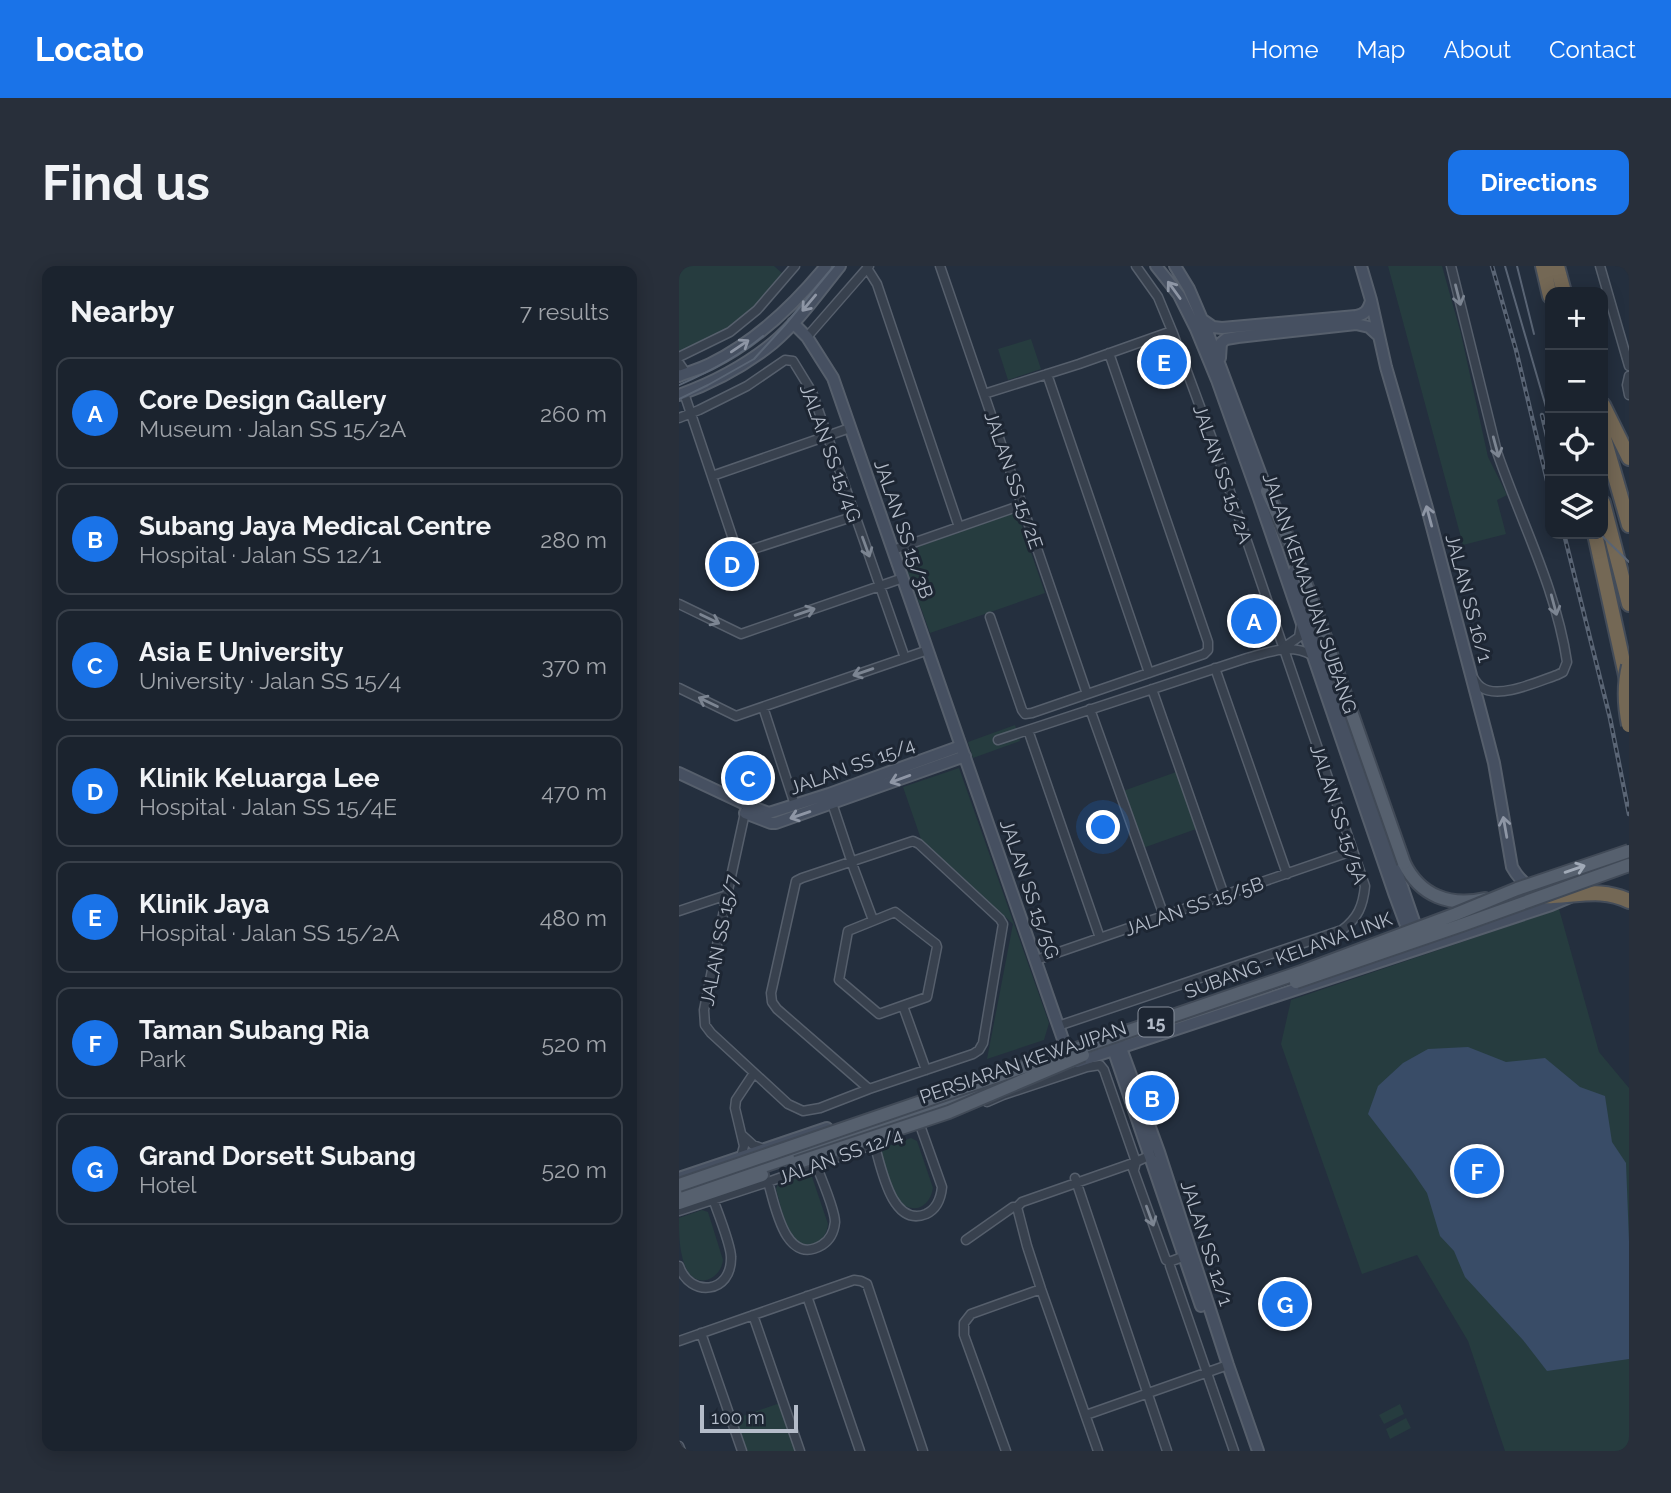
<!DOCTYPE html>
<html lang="en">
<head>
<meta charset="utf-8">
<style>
  body { margin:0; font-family:Raleway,sans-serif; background:#282f3a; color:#f1f3f6 }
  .controls { position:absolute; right:21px; top:21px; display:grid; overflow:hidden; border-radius:14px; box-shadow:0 4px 18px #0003 }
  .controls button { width:63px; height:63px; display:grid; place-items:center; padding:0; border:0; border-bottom:2px solid #39404a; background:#1b232e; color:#f1f3f6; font:35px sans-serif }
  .scale { position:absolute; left:21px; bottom:18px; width:98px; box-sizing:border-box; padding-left:7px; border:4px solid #b4bcc9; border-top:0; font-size:19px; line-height:24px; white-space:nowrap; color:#b4bcc9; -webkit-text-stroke:5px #1d2633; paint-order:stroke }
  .you { position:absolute; left:425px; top:562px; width:24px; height:24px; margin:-18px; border:5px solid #fff; border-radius:50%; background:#1a73e8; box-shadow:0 0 0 10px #1a73e833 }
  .badge { display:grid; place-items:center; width:46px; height:46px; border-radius:50%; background:#1a73e8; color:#fff; font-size:23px; font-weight:700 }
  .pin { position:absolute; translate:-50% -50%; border:4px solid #fff; box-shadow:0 2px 7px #0006 }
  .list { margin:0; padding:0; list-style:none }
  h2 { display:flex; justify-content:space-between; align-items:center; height:91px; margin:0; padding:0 28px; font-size:30px }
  h2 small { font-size:23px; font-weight:400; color:#a0a4aa }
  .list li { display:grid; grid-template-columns:46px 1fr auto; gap:21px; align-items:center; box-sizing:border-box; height:112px; margin:0 14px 14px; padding:0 14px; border:2px solid #39404a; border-radius:14px }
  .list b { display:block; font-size:26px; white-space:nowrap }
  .list p { margin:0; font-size:23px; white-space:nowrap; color:#a0a4aa }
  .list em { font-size:23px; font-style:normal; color:#a0a4aa }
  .icon { flex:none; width:38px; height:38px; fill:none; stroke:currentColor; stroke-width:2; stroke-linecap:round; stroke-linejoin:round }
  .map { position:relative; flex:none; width:950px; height:1185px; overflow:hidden; border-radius:14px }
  header { display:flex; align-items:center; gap:42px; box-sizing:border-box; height:98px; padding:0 35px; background:#1a73e8; color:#fff }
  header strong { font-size:33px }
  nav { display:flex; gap:38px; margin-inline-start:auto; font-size:24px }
  .intro { display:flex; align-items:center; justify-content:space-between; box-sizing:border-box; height:168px; padding:0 42px }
  h1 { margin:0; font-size:49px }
  .button { padding:18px 32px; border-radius:14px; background:#1a73e8; color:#fff; font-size:24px; font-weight:700 }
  main { display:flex; gap:42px; padding:0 42px }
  aside { flex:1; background:#1b232e; border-radius:14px; box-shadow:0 4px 18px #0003 }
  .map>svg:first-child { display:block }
  .green { fill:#263c3f }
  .water { fill:#394c67 }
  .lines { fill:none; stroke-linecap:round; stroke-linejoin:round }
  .street-casing { stroke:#565f6c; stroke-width:11 }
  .secondary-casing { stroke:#565f6c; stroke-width:14 }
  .primary-casing { stroke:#414a57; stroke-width:16 }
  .highway-casing { stroke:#434c59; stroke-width:18 }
  .street { stroke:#38414e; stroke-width:8 }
  .secondary { stroke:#465061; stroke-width:10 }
  .primary { stroke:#56606e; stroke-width:12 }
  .highway { stroke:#746855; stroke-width:14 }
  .tram { stroke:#5a6575; stroke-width:2 }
  .rail-casing { stroke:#5a6575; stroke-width:4.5 }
  .rail { stroke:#1d2633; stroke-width:2; stroke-dasharray:5; stroke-linecap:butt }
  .primary-bridge-casing { stroke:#414a57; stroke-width:16; stroke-linecap:butt }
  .highway-bridge-casing { stroke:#434c59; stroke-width:18; stroke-linecap:butt }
  .primary-bridge { stroke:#56606e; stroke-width:12 }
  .highway-bridge { stroke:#746855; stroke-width:14 }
  .oneway { stroke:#8e96a5 }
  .oneway2 { stroke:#7c8592 }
  .oneway3 { stroke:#a1aab7 }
  .labels { text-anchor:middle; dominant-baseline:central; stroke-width:6; stroke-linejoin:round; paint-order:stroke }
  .shield { fill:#1d2633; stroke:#878f9c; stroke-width:2 }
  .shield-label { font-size:18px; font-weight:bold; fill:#b4bcc9 }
  .street-label { font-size:19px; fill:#b4bcc9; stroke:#1d2633 }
</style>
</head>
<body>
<header>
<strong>Locato</strong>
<nav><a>Home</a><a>Map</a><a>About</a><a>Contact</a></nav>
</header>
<div class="intro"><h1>Find us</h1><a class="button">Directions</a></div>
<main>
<aside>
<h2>Nearby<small>7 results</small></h2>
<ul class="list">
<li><span class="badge">A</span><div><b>Core Design Gallery</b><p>Museum · Jalan SS 15/2A</p></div><em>260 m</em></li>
<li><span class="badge">B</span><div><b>Subang Jaya Medical Centre</b><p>Hospital · Jalan SS 12/1</p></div><em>280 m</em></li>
<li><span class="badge">C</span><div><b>Asia E University</b><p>University · Jalan SS 15/4</p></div><em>370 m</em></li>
<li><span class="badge">D</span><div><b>Klinik Keluarga Lee</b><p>Hospital · Jalan SS 15/4E</p></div><em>470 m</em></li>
<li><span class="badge">E</span><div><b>Klinik Jaya</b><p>Hospital · Jalan SS 15/2A</p></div><em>480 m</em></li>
<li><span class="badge">F</span><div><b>Taman Subang Ria</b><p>Park</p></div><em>520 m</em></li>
<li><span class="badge">G</span><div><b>Grand Dorsett Subang</b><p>Hotel</p></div><em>520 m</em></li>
</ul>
</aside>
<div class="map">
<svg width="950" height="1185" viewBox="0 0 950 1185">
  <rect width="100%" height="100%" fill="#242f3e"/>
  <path class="green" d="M0 0H95L104 8C96 18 89 29 80 38 60 59 27 75 0 86Z
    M709 0H763L782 68 809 191 828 229 818 234 827 268 784 279Z
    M352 73 362 103 329 114 319 83Z
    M338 246 366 327 251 367 222 287Z
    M336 459 341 475 294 492 289 476Z
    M280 502 370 757 365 774 308 793 334 658 242 573 224 521Z
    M500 505 520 562 464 582 444 525Z
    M880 643 920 786 950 822V1185H826L789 1075 738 989 683 1008 602 778 612 734Z
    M232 872 238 875 254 922C250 945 230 949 216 931L201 887 204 882Z
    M128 908 133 911 149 958C148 966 145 973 137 977 110 988 102 940 97 923L99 918Z
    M23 944 29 946 44 994C42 1012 21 1023 9 1006 0 990 0 969 0 952Z
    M101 1137 117 1185H66L55 1153Z
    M721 1138 725 1148 705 1158 700 1149Z
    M727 1152 732 1162 711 1173 707 1163Z"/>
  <path class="water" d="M789 781 827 796 866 792 901 821 926 830 933 876 947 897 950 975V1093L868 1105 844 1074 786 1011 775 985 761 970 748 927 733 905 689 848 699 820 724 797 749 783Z"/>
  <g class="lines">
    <defs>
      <path id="street" d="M261 0 408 428
        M772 0 818 186C842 256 877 322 888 396L884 406 878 409C860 415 819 434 802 421 799 419 797 416 795 413
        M921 0 950 100
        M188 2 198 18 280 261
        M128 71 190 0
        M0 91 51 66 78 44 116 0
        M0 97 7 107
        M368 108 470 407
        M950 110 948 119 950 129
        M5 127 56 279 71 284 176 250
        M305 128 400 98 493 65
        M0 152 20 144 68 120 106 94 114 95 133 126 226 392
        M33 210 171 162
        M214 284 343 239
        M0 338 62 368 224 312
        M311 351 343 444 346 448 353 447 525 388 529 384V376L430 87
        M604 382 620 371 622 359
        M536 402 608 608
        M0 422 57 450 249 384
        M473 423 545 629
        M84 441 116 539
        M411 443 485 650
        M349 464 421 672
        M319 474 568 392C592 386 609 377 633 389
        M152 534 175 603 194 654
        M67 542 48 629 25 744 26 759 32 767 109 838 124 845 141 842 190 823 294 788 300 784 304 777 324 658 321 653 240 578 234 575 123 612 117 615 92 727 93 736 98 743 190 823
        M0 645 48 629
        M216 646 257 678 258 681 248 731 200 748 160 714 169 665Z
        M357 694 673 585
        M224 740 247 804
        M379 760 663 664C679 652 684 640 686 620L533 173 493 65 479 31 457 0
        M308 836 324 829 408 801 421 799 425 804 457 896 455 904
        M63 869 74 879 85 883
        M195 877C202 900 212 962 247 948 258 943 262 931 263 921L242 862
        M62 891 65 880 56 842 57 834 75 807
        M453 900 487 994 490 996 509 989
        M396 912 488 1185
        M89 916C96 939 106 1001 143 979 151 974 155 966 156 956 156 945 142 911 137 899
        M338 941 348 980 362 1023 419 1185
        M338 941 343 936 457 896 474 888
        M0 945 89 916 201 876
        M287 974 334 941H338
        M0 1000C11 1032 53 1028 52 991 52 979 39 947 34 933
        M491 1000 555 1185
        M128 1030 181 1185
        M74 1049 121 1185
        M22 1067 63 1185
        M0 1075 175 1014 182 1015 188 1018 244 1185
        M407 1149 549 1099
        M0 1180 2 1185
        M327 1185 285 1069V1057L292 1048 362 1023"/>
      <path id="secondary" d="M477 0 500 29 517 63 538 114 580 232 715 627 728 662 730 665 738 667
        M496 0 510 23 528 65 591 233
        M682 0 692 34 707 101 748 242 807 466 815 497 833 601C844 621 854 623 876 625
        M524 54 534 61 543 62 677 50C687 48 689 44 692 35
        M114 57 128 71 154 112 387 782
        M541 92 542 77 547 73 559 71 677 58 690 61 700 70
        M0 110C10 106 21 103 31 98 76 76 115 39 147 0
        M0 129C33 117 67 99 94 77 120 55 140 26 161 0
        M615 305 739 667V670
        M0 507 68 539 90 547 150 528 282 480
        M66 547 92 557H97L286 490
        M439 774 480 886 549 1099 579 1185
        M432 777 522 1040
        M398 796 872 639 891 631
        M0 912 148 862"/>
      <path id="primary" d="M588 225 612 279 638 348
        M725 597C741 630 771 641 806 633
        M0 928 186 866 342 810
        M0 937 83 909"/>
      <path id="highway" d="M864 0 871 30
        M878 0 885 26
        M924 139 950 192
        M924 169 950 259
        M924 237 950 338
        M916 268 948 414
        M788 649C804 644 819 637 835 633 848 629 861 631 874 630 902 629 924 622 950 635"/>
    </defs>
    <use href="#street" class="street-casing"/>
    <use href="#secondary" class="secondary-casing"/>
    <use href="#primary" class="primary-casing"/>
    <use href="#highway" class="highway-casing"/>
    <use href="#street" class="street"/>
    <use href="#secondary" class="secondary"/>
    <use href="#primary" class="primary"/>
    <use href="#highway" class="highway"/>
    <path class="tram" d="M826 0 871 155
      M838 0 855 68
      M0 119C30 106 59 91 84 70
      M0 133 29 119 75 93 106 59 155 0
      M921 268 950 296"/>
    <defs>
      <path id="rail" d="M813 0 837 84 871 227
        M863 149 871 183
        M885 268 931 452 950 548"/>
    </defs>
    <use href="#rail" class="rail-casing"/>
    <use href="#rail" class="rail"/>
    <defs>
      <path id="primary-bridge" d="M638 348 725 597
        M617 716 783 659 950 599
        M117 897 270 846 404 789
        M0 919 622 706 777 648 838 623 950 585"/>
      <path id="highway-bridge" d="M950 400C945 420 946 439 950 459"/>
    </defs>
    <use href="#primary-bridge" class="primary-bridge-casing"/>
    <use href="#highway-bridge" class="highway-bridge-casing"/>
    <use href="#primary-bridge" class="primary-bridge"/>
    <use href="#highway-bridge" class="highway-bridge"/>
  </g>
  <defs><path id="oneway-shaft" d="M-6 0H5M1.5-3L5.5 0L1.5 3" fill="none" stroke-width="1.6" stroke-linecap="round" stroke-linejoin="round" transform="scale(1.75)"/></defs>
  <g class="oneway">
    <use href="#oneway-shaft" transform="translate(495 24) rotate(-126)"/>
    <use href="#oneway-shaft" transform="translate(130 37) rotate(130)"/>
    <use href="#oneway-shaft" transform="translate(61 80) rotate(-34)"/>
    <use href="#oneway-shaft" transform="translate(750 250) rotate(-105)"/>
    <use href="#oneway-shaft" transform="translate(221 513) rotate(160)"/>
    <use href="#oneway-shaft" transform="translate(121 549) rotate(161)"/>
    <use href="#oneway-shaft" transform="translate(826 561) rotate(-100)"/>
  </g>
  <g class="oneway2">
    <use href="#oneway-shaft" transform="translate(779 29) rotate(76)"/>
    <use href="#oneway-shaft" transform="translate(817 181) rotate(75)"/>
    <use href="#oneway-shaft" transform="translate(187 281) rotate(70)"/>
    <use href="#oneway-shaft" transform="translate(875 339) rotate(75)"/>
    <use href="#oneway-shaft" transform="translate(126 346) rotate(-19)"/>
    <use href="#oneway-shaft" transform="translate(31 353) rotate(26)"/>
    <use href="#oneway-shaft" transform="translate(184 406) rotate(161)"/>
    <use href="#oneway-shaft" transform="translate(29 436) rotate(-154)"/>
    <use href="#oneway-shaft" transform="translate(471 950) rotate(70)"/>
  </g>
  <use class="oneway3" href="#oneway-shaft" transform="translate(896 603) rotate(-19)"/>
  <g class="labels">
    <rect class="shield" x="459.5" y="741.5" width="35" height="29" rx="5"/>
    <g class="shield-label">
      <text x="477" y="756">15</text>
    </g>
    <g class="street-label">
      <text transform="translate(152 187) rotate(70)">JALAN SS 15/4G</text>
      <text transform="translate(544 208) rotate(71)">JALAN SS 15/2A</text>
      <text transform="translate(335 214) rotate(71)">JALAN SS 15/2E</text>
      <text transform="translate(225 263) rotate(71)">JALAN SS 15/3B</text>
      <text transform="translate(631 327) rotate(71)">JALAN KEMAJUAN SUBANG</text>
      <text transform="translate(790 332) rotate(75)">JALAN SS 16/1</text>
      <text transform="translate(173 500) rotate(-20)">JALAN SS 15/4</text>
      <text transform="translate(660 548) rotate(72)">JALAN SS 15/5A</text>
      <text transform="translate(351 623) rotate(71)">JALAN SS 15/5G</text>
      <text transform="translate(515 640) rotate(-19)">JALAN SS 15/5B</text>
      <text transform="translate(40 674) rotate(-79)">JALAN SS 15/7</text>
      <text transform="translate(609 689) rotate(-20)">SUBANG - KELANA LINK</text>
      <text transform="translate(344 796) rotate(-19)">PERSIARAN KEWAJIPAN</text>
      <text transform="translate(161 890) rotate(-20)">JALAN SS 12/4</text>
      <text transform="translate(528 977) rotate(72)">JALAN SS 12/1</text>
    </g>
  </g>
</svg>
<div class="controls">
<button>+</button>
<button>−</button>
<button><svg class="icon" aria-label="locate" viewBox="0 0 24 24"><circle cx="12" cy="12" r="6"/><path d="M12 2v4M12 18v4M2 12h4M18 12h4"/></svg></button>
<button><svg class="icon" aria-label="layers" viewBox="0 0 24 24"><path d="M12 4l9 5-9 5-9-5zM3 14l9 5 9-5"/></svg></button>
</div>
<div class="scale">100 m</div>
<div class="you"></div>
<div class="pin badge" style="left:575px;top:355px">A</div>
<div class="pin badge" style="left:473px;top:832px">B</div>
<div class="pin badge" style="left:69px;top:512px">C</div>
<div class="pin badge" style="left:53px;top:298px">D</div>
<div class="pin badge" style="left:485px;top:96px">E</div>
<div class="pin badge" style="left:798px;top:905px">F</div>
<div class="pin badge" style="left:606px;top:1038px">G</div>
</div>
</main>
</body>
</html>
